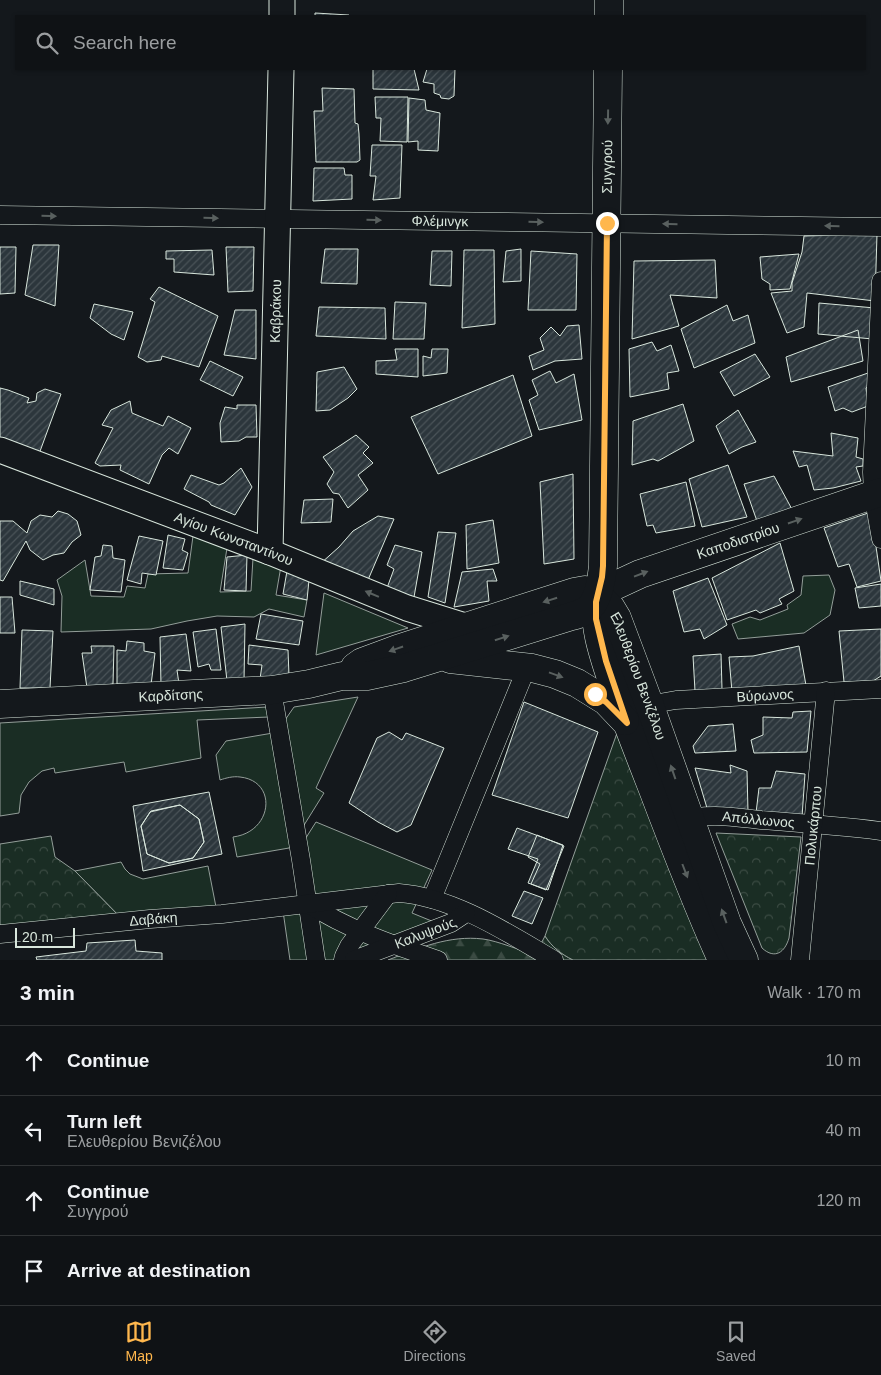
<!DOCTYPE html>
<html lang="en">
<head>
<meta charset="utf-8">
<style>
  body { margin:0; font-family:Helvetica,sans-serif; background:#181b1e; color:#f1f3f6 }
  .scale { position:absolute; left:15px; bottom:12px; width:60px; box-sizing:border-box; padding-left:5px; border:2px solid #d8e6dc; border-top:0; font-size:14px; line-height:18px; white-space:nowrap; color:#d8e6dc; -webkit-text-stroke:4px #14181c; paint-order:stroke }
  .stop { position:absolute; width:15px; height:15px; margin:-11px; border:4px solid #ffb74d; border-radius:50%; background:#fff }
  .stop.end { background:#ffb74d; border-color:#fff; box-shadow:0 1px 5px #0008 }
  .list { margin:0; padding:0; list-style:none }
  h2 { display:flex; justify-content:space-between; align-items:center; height:65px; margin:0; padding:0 20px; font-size:21px }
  h2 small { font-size:16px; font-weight:400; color:#9b9ea0 }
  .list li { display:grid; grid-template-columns:32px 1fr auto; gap:15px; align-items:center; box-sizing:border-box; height:70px; padding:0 20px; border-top:1px solid #2f3234 }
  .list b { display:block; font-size:19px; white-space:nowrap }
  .list p { margin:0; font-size:16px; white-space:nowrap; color:#9b9ea0 }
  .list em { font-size:16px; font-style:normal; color:#9b9ea0 }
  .icon { flex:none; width:28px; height:28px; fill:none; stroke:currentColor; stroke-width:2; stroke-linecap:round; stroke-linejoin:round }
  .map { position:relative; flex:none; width:881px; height:960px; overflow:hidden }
  .search { position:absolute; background:#0f1215; box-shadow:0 1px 4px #0004; left:15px; right:15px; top:15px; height:55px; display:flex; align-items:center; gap:12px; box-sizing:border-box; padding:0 18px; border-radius:0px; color:#9b9ea0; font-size:19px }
  .sheet { height:345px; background:#0f1215 }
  nav { display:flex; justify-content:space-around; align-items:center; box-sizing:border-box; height:70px; border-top:1px solid #2f3234; background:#0f1215; font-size:14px; color:#9b9ea0 }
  nav a { display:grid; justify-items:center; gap:2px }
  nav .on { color:#ffb74d }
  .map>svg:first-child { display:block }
  .grass { fill:#1a2d24; stroke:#939e99 }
  .forest { fill:url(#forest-firs); stroke:#939e99 }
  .park { fill:url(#park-crowns); stroke:#939e99 }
  .building { fill:url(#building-hatch); stroke:#d8e6dc }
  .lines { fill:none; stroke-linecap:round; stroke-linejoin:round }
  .street-casing { stroke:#d8e6dc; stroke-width:19 }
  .secondary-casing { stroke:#d8e6dc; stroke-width:27 }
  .primary-casing { stroke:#d8e6dc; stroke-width:29 }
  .street { stroke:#14181c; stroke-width:18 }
  .secondary { stroke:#14181c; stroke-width:25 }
  .primary { stroke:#14181c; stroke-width:28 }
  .oneway { fill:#59605f }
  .route { stroke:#ffb74d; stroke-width:6 }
  .labels { text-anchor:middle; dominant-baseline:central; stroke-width:4; stroke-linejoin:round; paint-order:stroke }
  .street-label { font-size:14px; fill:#d8e6dc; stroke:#14181c }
</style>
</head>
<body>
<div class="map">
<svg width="881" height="960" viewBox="0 0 881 960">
  <defs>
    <pattern id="forest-firs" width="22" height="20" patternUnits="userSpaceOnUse" patternTransform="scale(1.25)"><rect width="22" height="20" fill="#1a2d24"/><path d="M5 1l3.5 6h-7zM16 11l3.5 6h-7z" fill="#3b4b43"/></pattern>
    <pattern id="park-crowns" width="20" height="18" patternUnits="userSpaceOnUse" patternTransform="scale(1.25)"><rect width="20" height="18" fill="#1a2d24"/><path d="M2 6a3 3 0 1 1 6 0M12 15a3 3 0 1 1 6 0" fill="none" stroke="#3b4b43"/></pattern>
    <pattern id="building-hatch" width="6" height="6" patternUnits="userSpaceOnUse" patternTransform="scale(1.25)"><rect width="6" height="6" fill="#2c363c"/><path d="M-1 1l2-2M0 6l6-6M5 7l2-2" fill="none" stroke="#4a5358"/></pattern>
  </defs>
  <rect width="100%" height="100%" fill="#14181c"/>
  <path class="grass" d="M193 536 227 548 220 592 251 591 253 558 281 566 276 595 307 600 304 617 269 609 254 617 217 616 187 621 151 629 61 632 62 596 57 580 85 560 91 596 124 597 127 586 145 588 148 574 188 573Z
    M829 575 835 590 830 615 804 633 738 639 732 624 750 617 760 620 788 609 787 605 801 595 803 576Z
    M324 593 408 628 316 655Z
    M358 697 316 788 324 793 301 830 285 720 294 707Z
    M267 707 269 717 197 720 201 758 126 772 124 762 55 773 54 768 42 771 29 782 21 795 19 813 0 816V723Z
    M273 733 293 842 289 848 237 857 233 837C273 832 278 781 240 777 233 776 226 778 220 780L216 755 226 741Z
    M316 822 432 870 412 913 439 924 345 960H320L302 844Z
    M121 862 125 869 130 874 143 879 208 866 216 907 120 917 75 871Z
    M302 908 309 960H290L283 911Z"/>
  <path class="forest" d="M545 936C552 947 561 954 573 960H388C419 948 449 935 483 939 498 941 519 950 535 955Z"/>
  <path class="park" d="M617 733 714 960H573C561 954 552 947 545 936Z
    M716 833 801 837 789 938C785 952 775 960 762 948Z
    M51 836 55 857 75 871 120 917 0 929V844Z"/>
  <path class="building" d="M315 13 349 15 348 16H315Z
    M373 69H414L419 90 373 89Z
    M427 69H455L454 96 449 99 441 98 440 95 434 93V84L423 82Z
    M322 88 354 89 355 123 358 124 359 134 360 160 357 162H316L314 111H323Z
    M375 97H408L407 142 380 141 381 118H376Z
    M409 98 425 100 426 110 440 113 438 151 418 150V141L408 142Z
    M372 145H402L400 198 373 200 376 176H370Z
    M314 168H344L345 175H352V199L313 201Z
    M877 234 875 301 807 293 804 327 787 333 771 293 792 291V283L802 252 804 236Z
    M33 245H59L55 306 25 295Z
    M0 247H16L15 293 0 294Z
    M226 247H254L253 291 228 292Z
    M325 249H358L357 284 321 283Z
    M521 249V281L503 282 506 251Z
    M212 250 214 275 174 272V259H166V251Z
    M464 250H494L495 324 462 328Z
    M432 251H452L451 286 430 285Z
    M531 251 577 254 576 310H528Z
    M799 254 790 289 770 290V284L762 279 760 257Z
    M715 260 717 298 670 295 679 326 632 339 634 261Z
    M159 287 218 316 199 367 162 356 161 360 147 362 138 357 155 302 150 299Z
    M395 302 426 303 424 339H393Z
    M819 303 875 308 873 339 818 334Z
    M94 304 133 312 124 340 111 334 90 318Z
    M727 305 733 321 748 315 755 343 694 368 681 329Z
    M319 307 385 308 386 339 316 336Z
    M235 310H256V359L224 355Z
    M579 325 582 359 555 361 533 370 529 356 544 350 540 338 551 327 560 336 567 326Z
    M858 330 863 361 791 382 786 357Z
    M652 342 657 351 671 345 679 371 667 373 669 389 630 397 629 349Z
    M395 349H418V377L376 374V361L397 360Z
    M432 349H448L447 373 423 376V356L431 358Z
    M755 354 770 377 734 396 720 372Z
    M210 361 243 377 233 396 200 380Z
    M344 367 357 389 348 398 330 410 316 411 317 372Z
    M550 371 556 383 574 374 582 420 539 430 529 400 538 395 532 380Z
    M868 373 872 384 866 388 868 406 852 412 843 408 835 411 828 387Z
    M513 375 532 436 438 474 411 417Z
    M0 388 8 390 29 398 27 403 36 401 37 393 45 389 61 394 39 454 0 438Z
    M130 401 132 413 163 426 168 416 191 428 178 454 169 448 162 455 149 484 120 470 121 465 100 466 95 463 113 428 102 425 111 410Z
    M683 404 694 441 658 461 653 459 632 465 633 421Z
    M237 405H256L257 437H246L239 441 221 442 220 423 225 407 237 409Z
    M738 410 756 442 742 447 729 454 716 426Z
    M831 433 858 438 856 457 863 459V466L856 467 861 481 833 488 814 490 807 465 799 467 793 451 833 456Z
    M356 435 369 447 363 453 373 463 358 475 368 490 348 508 339 494 333 493 327 484 334 472 323 457Z
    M728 465 747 517 702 527 689 479Z
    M241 468 252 487 235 515 211 505 209 502 184 489 191 475 219 485 224 483Z
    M573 474 574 559 544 564 540 482Z
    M774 476 794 513 758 524 744 484Z
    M686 482 695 526 656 533 653 525 647 526 640 494Z
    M333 499 331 522 301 523 304 500Z
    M58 511 68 514 77 521 81 535 72 542 64 553 53 555 43 560 30 550 26 541 3 581 0 580V521H13L27 533 31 521 40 515 52 517Z
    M871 512 881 581 857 587 849 564 838 567 824 528Z
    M378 516 394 519 368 580 320 564 339 547 353 531Z
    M493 520 499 563 467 569 466 525Z
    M438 532 456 533 445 603 428 597Z
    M168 535 185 539 182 550 188 553 183 570 163 568Z
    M139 536 163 541 156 575 142 573 141 584 127 580Z
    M780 543 794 591 779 599 782 604 760 613 756 610 727 620 712 578Z
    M103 545 112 546 113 558 125 560 121 592 90 590 95 557 101 556Z
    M395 545 422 552 414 597 387 588 394 569 387 565Z
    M247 555 246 591 224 590 227 557Z
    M493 569 497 581H487L489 601 454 607 462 572Z
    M287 571 309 580 307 600 283 594Z
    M708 578 727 625 704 639 700 629 684 632 673 591Z
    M20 581 54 589V605L20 595Z
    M881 584V606L859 608 855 588Z
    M0 597H12L15 633H0Z
    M261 614 303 621 299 645 256 639Z
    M245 624 244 681H227L221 627Z
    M216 629 221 670H211L209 664 198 667 193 632Z
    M881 629V676L873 681 844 682 839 631Z
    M22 630 53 631 50 688H20Z
    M186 634 191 671 177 670 179 684 161 686 160 637Z
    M127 641 144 643V651L155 653 151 685 117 684V650L126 651Z
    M249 645 288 650 289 676 260 679 262 665 248 664Z
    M91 646H114L113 684 87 688 82 653H92Z
    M799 646 807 691 732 692 729 657 753 656Z
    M721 654 722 689 695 691 693 656Z
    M524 702 598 732 568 818 492 795Z
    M811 711 807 752 754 753 751 740 763 735V717L792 718 793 712Z
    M733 724 736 751 695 753 693 746 708 726Z
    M389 732 402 740 406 733 444 748 411 825 397 832 378 822 349 803 377 738Z
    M730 765 747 771 748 812 707 808 695 768 731 773Z
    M776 771 805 774 802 817 756 813 759 788H771Z
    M209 792 222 854 143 871 133 806Z
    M180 805 199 819 204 842 193 858 169 863 147 854 141 826 151 811Z
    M180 805 199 819 204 842 193 858 169 863 147 854 141 826 150 812Z
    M517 828 563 845 548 890 528 883 538 859 508 849Z
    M537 835 564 846 546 890 531 884 540 864 528 857Z
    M524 891 543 898 532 924 512 916Z
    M135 940 136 951 162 953V960H37L36 957 86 951 87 943Z"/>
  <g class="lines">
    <defs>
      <g id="street">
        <path id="s1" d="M0 215 881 227"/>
        <path d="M881 281 872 472 873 494 881 539"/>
        <path d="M272 690 301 860 316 960"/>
        <path id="s2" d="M650 706 659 703 676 700 881 689"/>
        <path id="s3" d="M680 821C706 812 734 817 761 820 801 823 841 826 881 831"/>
        <path d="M432 899 527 667"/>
        <path d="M307 903C347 929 393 945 438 960"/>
        <path id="s4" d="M0 934 150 919 222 914 399 893C453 897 508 933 554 960"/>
        <path d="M343 960 344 956 349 946 388 894"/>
        <path id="s5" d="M354 960 451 923 466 913"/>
        <path id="s6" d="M800 960 826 691"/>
      </g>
      <g id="secondary">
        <path d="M282 16V0"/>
        <path id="s7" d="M0 450 270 552 407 608 468 627"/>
        <path id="s8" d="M270 552 281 69"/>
      </g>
      <g id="primary">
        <path d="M609 16V0"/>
        <path d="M597 594C592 625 604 657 614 687 626 720 639 754 652 787 674 845 696 903 722 960"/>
        <path id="s9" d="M597 594 640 574 881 492"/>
        <path d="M450 659 532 668 555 674 577 683 606 701 625 721"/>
        <path id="s10" d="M355 667 362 662 397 649 574 592 585 590 597 594 611 608 617 618 650 706 727 923 744 960"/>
        <path id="s11" d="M0 704 272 690 309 684 342 676H367L404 668 572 616C577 615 582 613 587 610 598 603 602 578 603 566L608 69"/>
      </g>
    </defs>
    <use href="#street" class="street-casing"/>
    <use href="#secondary" class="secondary-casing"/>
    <use href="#primary" class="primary-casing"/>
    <use href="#street" class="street"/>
    <use href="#secondary" class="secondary"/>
    <use href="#primary" class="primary"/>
  </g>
  <defs><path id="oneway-solid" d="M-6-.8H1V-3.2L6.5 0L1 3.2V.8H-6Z" transform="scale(1.25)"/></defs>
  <g class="oneway">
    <use href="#oneway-solid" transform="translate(608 117) rotate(91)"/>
    <use href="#oneway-solid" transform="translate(49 216) rotate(1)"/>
    <use href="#oneway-solid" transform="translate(211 218) rotate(1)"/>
    <use href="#oneway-solid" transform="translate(374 220) rotate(1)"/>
    <use href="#oneway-solid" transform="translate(536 222) rotate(1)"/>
    <use href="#oneway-solid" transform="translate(670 224) rotate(-179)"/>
    <use href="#oneway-solid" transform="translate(832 226) rotate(-179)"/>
    <use href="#oneway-solid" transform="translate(795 521) rotate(-19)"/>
    <use href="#oneway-solid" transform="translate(641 574) rotate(-21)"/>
    <use href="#oneway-solid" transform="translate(372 594) rotate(-157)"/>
    <use href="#oneway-solid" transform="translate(550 600) rotate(162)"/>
    <use href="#oneway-solid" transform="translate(502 638) rotate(-18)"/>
    <use href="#oneway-solid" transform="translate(396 649) rotate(161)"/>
    <use href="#oneway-solid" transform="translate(556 675) rotate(20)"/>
    <use href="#oneway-solid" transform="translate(673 772) rotate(-109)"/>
    <use href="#oneway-solid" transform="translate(685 871) rotate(69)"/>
    <use href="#oneway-solid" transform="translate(724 916) rotate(-110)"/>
  </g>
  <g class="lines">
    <path class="route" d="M595 694 606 702 627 723 606 661 596 619V602L602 577 603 566 607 223"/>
  </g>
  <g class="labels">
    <g class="street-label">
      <text stroke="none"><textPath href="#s11" startOffset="1046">Συγγρού</textPath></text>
      <text stroke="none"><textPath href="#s1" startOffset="440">Φλέμινγκ</textPath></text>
      <text stroke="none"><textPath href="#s8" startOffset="241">Καβράκου</textPath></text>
      <text stroke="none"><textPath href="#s7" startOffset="250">Αγίου Κωνσταντίνου</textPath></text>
      <text stroke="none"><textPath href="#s9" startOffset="151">Καποδιστρίου</textPath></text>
      <text stroke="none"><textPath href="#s10" startOffset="349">Ελευθερίου Βενιζέλου</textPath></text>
      <text stroke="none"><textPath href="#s11" startOffset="171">Καρδίτσης</textPath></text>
      <text stroke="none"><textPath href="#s2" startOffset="116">Βύρωνος</textPath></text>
      <text stroke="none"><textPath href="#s3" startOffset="79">Απόλλωνος</textPath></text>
      <text stroke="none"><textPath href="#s6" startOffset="135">Πολυκάρπου</textPath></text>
      <text stroke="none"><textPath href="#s4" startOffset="154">Δαβάκη</textPath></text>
      <text stroke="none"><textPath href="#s5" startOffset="76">Καλυψούς</textPath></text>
    </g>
  </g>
</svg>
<div class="scale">20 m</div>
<div class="stop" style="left:595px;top:694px"></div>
<div class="stop end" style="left:607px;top:223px"></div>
<div class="search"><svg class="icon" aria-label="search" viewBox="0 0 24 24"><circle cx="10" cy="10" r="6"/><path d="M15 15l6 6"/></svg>Search here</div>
</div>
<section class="sheet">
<h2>3 min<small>Walk · 170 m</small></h2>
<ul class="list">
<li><svg class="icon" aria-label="ahead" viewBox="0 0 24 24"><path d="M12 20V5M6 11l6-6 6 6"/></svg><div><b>Continue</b></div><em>10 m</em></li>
<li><svg class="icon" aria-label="left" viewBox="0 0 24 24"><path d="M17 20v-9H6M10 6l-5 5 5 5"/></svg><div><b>Turn left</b><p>Ελευθερίου Βενιζέλου</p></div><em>40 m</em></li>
<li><svg class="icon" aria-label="ahead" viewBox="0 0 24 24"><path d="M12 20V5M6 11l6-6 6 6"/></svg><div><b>Continue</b><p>Συγγρού</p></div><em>120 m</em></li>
<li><svg class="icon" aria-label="arrive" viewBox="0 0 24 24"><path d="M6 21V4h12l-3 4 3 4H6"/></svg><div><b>Arrive at destination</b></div></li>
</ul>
</section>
<nav>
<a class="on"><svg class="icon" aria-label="map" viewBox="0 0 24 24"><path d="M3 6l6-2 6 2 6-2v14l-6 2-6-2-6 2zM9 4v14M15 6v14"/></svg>Map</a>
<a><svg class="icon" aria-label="directions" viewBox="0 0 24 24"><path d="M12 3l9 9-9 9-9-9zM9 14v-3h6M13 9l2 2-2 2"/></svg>Directions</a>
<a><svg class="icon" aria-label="saved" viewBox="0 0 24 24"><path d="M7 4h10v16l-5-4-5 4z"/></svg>Saved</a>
</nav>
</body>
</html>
